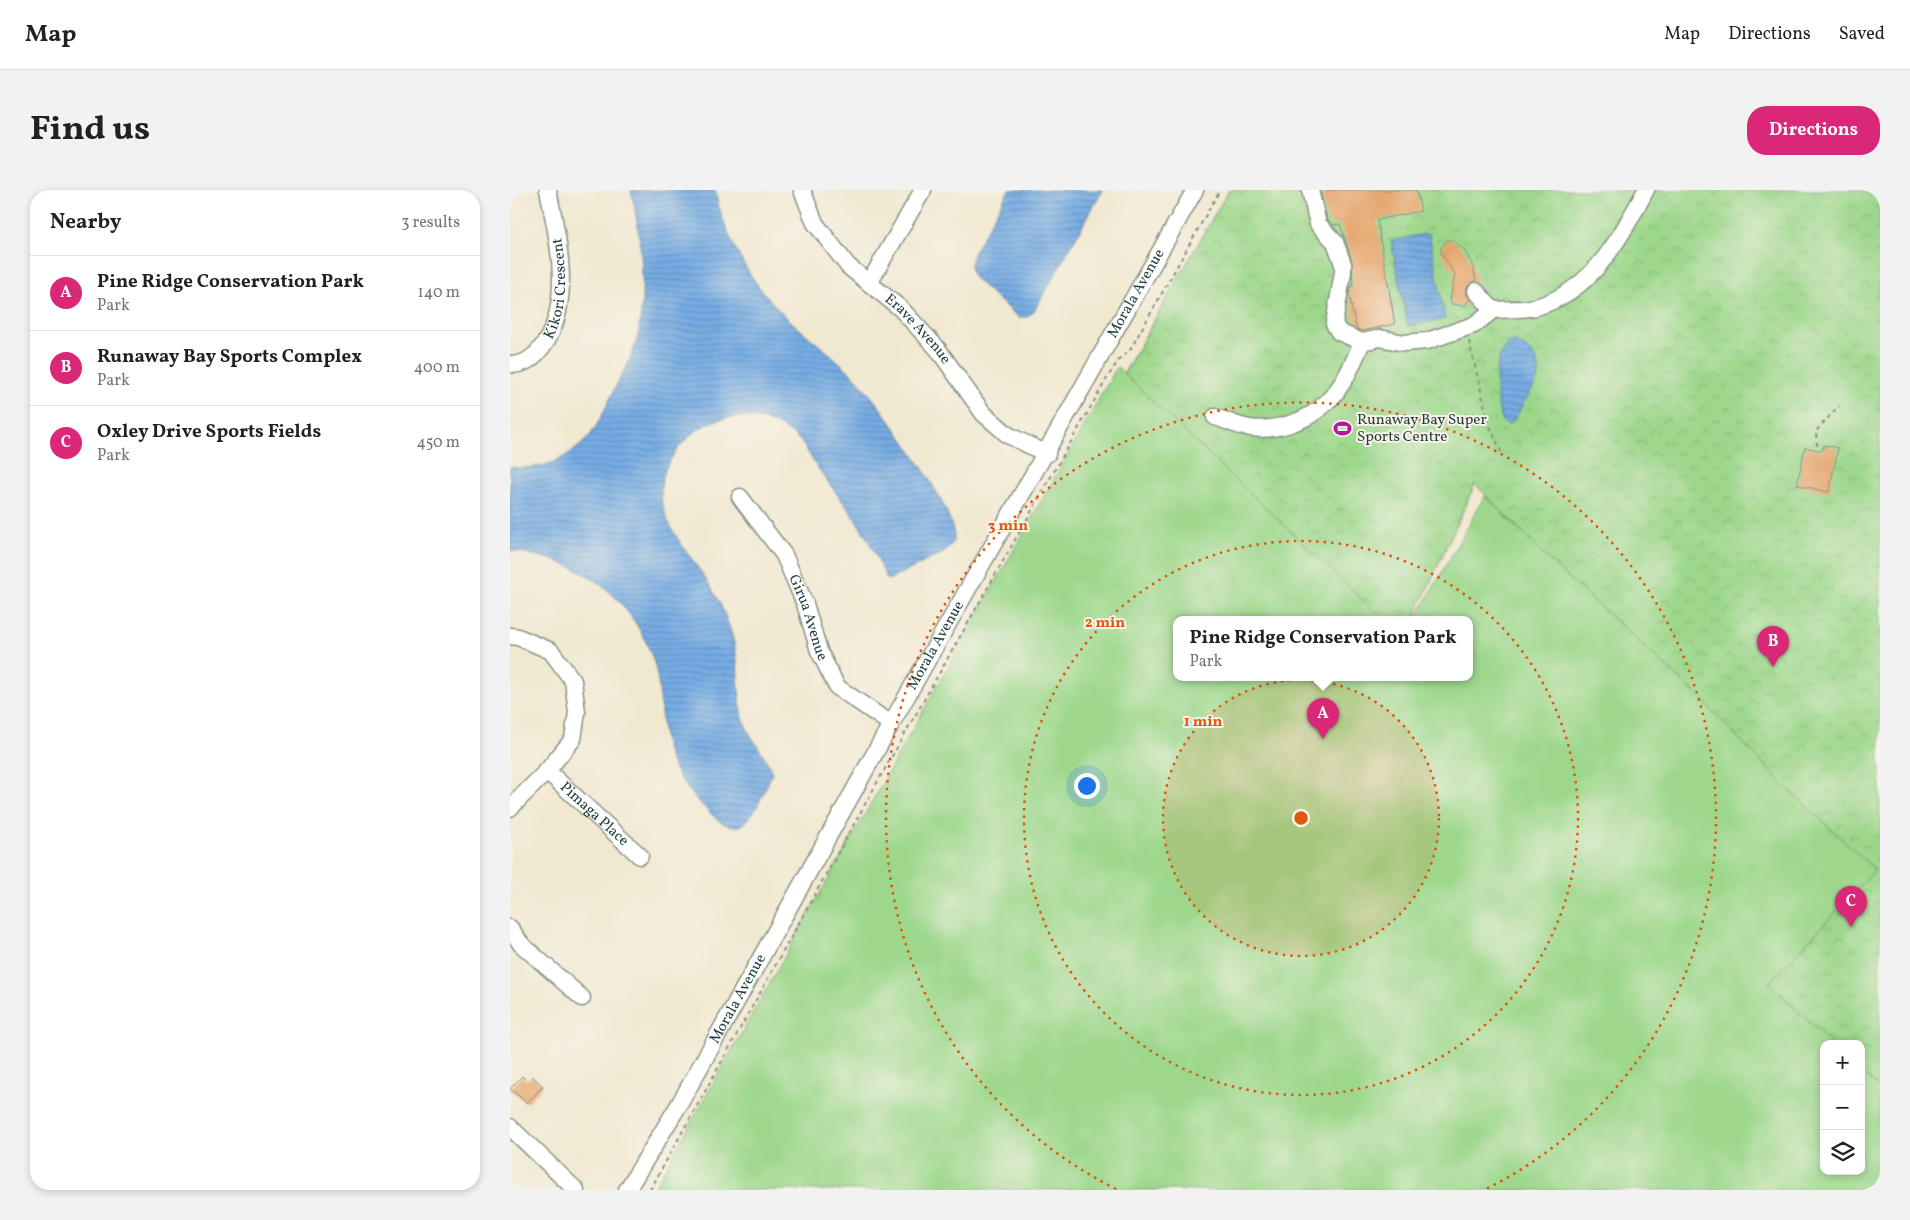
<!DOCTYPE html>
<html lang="en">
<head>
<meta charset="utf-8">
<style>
  body { margin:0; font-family:Vollkorn,serif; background:#f2f2f2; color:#202124 }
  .controls { position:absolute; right:15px; bottom:15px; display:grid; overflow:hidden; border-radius:10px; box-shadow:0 2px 8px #0003 }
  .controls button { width:45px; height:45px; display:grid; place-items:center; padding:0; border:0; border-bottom:1px solid #e0e0e0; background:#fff; color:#202124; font:25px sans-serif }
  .you { position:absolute; left:576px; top:595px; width:18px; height:18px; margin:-12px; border:4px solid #fff; border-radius:50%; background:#1a73e8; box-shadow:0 0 0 8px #1a73e833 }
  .badge { display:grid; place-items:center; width:32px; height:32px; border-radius:50%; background:#db2777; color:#fff; font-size:16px; font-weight:700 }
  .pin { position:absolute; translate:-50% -41px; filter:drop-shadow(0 1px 2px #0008) }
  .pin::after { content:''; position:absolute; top:26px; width:18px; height:15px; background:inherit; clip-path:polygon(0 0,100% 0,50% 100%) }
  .popup { position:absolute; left:663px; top:426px; width:300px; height:65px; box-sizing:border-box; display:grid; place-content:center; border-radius:10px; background:#fff; filter:drop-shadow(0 1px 4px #0005); font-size:16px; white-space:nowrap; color:#757577 }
  .popup b { font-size:19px; color:#202124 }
  .popup::after { content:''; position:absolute; left:50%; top:100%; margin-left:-10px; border:10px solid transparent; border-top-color:#fff }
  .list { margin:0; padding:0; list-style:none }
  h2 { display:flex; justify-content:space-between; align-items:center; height:65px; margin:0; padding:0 20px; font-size:21px }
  h2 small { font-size:16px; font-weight:400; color:#757577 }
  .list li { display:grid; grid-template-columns:32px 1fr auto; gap:15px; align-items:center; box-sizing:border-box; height:75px; padding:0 20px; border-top:1px solid #e0e0e0 }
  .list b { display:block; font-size:19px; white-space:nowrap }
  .list p { margin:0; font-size:16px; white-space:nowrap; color:#757577 }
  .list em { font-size:16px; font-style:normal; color:#757577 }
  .icon { flex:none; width:28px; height:28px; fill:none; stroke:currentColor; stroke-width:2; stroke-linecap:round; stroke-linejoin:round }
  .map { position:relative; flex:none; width:1370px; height:1000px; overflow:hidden; border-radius:20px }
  header { display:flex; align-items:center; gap:30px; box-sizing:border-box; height:70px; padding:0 25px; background:#fff; border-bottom:1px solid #e0e0e0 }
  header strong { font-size:24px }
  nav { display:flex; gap:28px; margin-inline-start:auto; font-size:18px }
  .intro { display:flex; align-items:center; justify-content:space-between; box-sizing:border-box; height:120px; padding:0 30px }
  h1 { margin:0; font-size:35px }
  .button { padding:12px 22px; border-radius:20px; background:#db2777; color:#fff; font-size:18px; font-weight:700 }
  main { display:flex; gap:30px; padding:0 30px }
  aside { flex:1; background:#fff; border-radius:20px; box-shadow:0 2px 8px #0003 }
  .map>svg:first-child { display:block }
  .grass { fill:#9cd78b; stroke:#5e8a60 }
  .park { fill:url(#park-crowns); stroke:#5e8a60 }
  .water { fill:url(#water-rules); stroke:#4a748c }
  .building { fill:#e5a56c }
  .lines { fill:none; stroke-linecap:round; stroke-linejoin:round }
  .minor-casing { stroke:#889282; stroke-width:19 }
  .path { stroke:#889282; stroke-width:2; stroke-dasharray:4 4; stroke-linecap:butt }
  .minor { stroke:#fff; stroke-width:16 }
  .ring { fill:none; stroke:#de580e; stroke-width:2.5; stroke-dasharray:2.5 5 }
  .labels { text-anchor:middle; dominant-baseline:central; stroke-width:4; stroke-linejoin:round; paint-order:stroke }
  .street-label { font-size:15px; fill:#1f3d34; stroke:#f7f3e8 }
  .poi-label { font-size:15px; fill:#1f3d34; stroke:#f7f3e8; text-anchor:start }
  .centre { fill:#de580e; stroke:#f7f3e8; stroke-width:2.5 }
  .ring-label { font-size:15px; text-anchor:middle; font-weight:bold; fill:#de580e; stroke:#f7f3e8; stroke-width:4; stroke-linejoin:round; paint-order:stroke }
</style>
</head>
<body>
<header>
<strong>Map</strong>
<nav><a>Map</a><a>Directions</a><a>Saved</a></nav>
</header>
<div class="intro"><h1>Find us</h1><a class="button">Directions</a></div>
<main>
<aside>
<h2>Nearby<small>3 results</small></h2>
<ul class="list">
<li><span class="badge">A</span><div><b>Pine Ridge Conservation Park</b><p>Park</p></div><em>140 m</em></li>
<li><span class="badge">B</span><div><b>Runaway Bay Sports Complex</b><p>Park</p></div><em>400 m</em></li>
<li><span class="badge">C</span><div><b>Oxley Drive Sports Fields</b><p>Park</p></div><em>450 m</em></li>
</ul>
</aside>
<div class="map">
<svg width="1370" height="1000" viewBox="0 0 1370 1000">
  <defs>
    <pattern id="park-crowns" width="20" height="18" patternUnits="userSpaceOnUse" patternTransform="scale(1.25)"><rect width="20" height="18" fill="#9cd78b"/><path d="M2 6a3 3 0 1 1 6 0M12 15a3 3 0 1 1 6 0" fill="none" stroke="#86b979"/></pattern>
    <pattern id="water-rules" width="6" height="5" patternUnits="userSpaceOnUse" patternTransform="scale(1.25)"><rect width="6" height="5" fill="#76ace4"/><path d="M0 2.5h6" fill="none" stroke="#608dba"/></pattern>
  </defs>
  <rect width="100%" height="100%" fill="#f7f3e8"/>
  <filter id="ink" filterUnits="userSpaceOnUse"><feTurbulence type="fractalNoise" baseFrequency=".02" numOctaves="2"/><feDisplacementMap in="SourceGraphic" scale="10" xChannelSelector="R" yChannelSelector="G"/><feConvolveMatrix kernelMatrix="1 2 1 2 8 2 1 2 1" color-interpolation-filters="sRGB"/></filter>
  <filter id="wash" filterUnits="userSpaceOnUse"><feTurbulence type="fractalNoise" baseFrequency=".0096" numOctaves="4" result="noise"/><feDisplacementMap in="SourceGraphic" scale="20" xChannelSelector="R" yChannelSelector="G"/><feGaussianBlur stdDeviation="1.12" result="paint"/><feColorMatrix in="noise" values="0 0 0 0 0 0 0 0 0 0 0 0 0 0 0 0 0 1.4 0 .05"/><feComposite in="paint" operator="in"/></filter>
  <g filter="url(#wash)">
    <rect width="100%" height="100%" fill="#f1e8d0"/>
    <path class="grass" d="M719 0 965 294 903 430H667V488H959V430H905L975 306 1042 373 1187 505 1273 594 1366 680 1259 793 1322 854H1314V981H1351V881L1370 899V1000H143L607 177 614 183Z"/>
    <path class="park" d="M719 0H1370V899L1351 881V854H1322L1259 793 1365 680 1273 594 1187 505 1042 373 965 294 903 430H874L614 184Z"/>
    <path class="water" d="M121 0H205C212 37 233 80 258 108 282 137 315 157 342 184 368 211 442 312 444 346 444 353 440 357 435 362L378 390C368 371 360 351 348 333 336 314 321 297 308 278 300 267 295 254 284 245 258 224 217 220 189 239 171 251 153 274 151 297 149 334 181 365 199 394 211 413 223 441 226 464 229 484 228 507 233 528 239 549 256 563 262 584 255 598 248 619 237 631 229 640 215 636 207 629 182 607 160 581 154 548 150 524 151 499 145 476 140 458 131 440 120 425 92 385 47 366 0 361V277C30 282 62 268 81 244 91 230 98 212 106 196 115 179 126 160 129 140 136 94 131 45 121 0Z
      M499 0H593L524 121 517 127H508L463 87 460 76 463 64Z
      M919 43 935 129 898 136 881 51Z
      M1002 151C1015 155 1030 167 1029 182 1028 192 1019 203 1015 211 1010 219 1006 229 999 234L993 232C984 215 981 160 1002 151Z"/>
    <g id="blocks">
      <path class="building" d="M810 0H906L911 21 867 30 885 134 851 141 846 138 839 105 841 96H843L842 71 830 34 823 35 817 29Z
        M937 50H942L955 61 963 77 966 90 957 97 956 104 960 109 954 116 942 114 940 110 945 84 931 63V58Z
        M1314 255 1328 258 1319 302 1287 295 1295 257 1312 261Z
        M12 886 17 891 22 886 33 896 17 913 0 899Z"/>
    </g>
  </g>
  <g filter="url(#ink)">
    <use href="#blocks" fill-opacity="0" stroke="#889282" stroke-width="1"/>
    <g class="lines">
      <defs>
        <g id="minor">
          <path id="s1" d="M292 0 305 33 338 76 391 119 427 158 473 223 498 245 537 264"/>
          <path d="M800 0 808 34 825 52 833 74V82L824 134 829 142 852 152"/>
          <path d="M359 93 413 0"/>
          <path d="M966 101 983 120C997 119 1013 120 1026 117 1084 100 1109 49 1136 0"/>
          <path id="s2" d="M0 174C10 176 20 170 27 163 66 122 48 50 38 0"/>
          <path d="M705 227C715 230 725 235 735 237 762 243 798 232 817 212 834 196 843 173 852 152L870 148 894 153 917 151 964 135 983 120"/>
          <path id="s3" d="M230 307 274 365 295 414 309 461 327 497 381 534"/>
          <path d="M0 446 8 447 41 461 63 491 67 522 63 549 37 581 0 618"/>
          <path id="s4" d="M37 581 130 666"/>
          <path d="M0 738 11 754 72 808"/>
          <path d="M0 937 66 1000"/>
          <path id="s5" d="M117 1000 170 913 381 534 685 0"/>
        </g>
      </defs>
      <use href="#minor" class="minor-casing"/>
      <path class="path" d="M959 151 979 234 992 264
        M1307 256 1306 241 1329 216
        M140 1000 377 575 596 190 608 171 620 160 710 0"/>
      <use href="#minor" class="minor"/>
    </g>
  </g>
  <circle cx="791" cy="628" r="138" fill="#de580e" fill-opacity=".12"/>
  <g class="ring">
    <circle cx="791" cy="628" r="138"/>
    <circle cx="791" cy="628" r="277"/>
    <path d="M606 999A415 415 0 1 1 976 999"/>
  </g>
  <defs>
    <symbol id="stadium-bare" viewBox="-9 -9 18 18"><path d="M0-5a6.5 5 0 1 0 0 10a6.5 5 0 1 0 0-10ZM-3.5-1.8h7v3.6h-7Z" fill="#b5179e" stroke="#f7f3e8" stroke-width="2.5" paint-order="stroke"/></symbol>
  </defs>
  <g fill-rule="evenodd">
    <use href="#stadium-bare" x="820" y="226" width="25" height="25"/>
  </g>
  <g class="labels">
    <g class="street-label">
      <text stroke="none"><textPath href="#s2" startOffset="100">Kikori Crescent</textPath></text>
      <text stroke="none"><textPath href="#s5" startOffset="1031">Morala Avenue</textPath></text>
      <text stroke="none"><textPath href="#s1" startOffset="184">Erave Avenue</textPath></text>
      <text stroke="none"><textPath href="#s3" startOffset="140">Girua Avenue</textPath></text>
      <text stroke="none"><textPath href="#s5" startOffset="626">Morala Avenue</textPath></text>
      <text stroke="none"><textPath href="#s4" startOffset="64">Pimaga Place</textPath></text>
      <text stroke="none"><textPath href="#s5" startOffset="221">Morala Avenue</textPath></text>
    </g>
    <g class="poi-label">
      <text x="847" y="230">Runaway Bay Super<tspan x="847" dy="17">Sports Centre</tspan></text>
    </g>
  </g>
  <circle cx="791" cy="628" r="8" class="centre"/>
  <g class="ring-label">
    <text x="498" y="340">3 min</text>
    <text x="595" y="437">2 min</text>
    <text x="693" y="536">1 min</text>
  </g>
</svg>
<div class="controls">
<button>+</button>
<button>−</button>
<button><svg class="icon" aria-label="layers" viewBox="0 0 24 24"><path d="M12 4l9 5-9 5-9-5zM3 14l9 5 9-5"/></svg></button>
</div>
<div class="you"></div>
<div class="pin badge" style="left:813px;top:549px">A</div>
<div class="popup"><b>Pine Ridge Conservation Park</b>Park</div>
<div class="pin badge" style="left:1263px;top:477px">B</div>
<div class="pin badge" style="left:1341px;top:737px">C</div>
</div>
</main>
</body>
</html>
